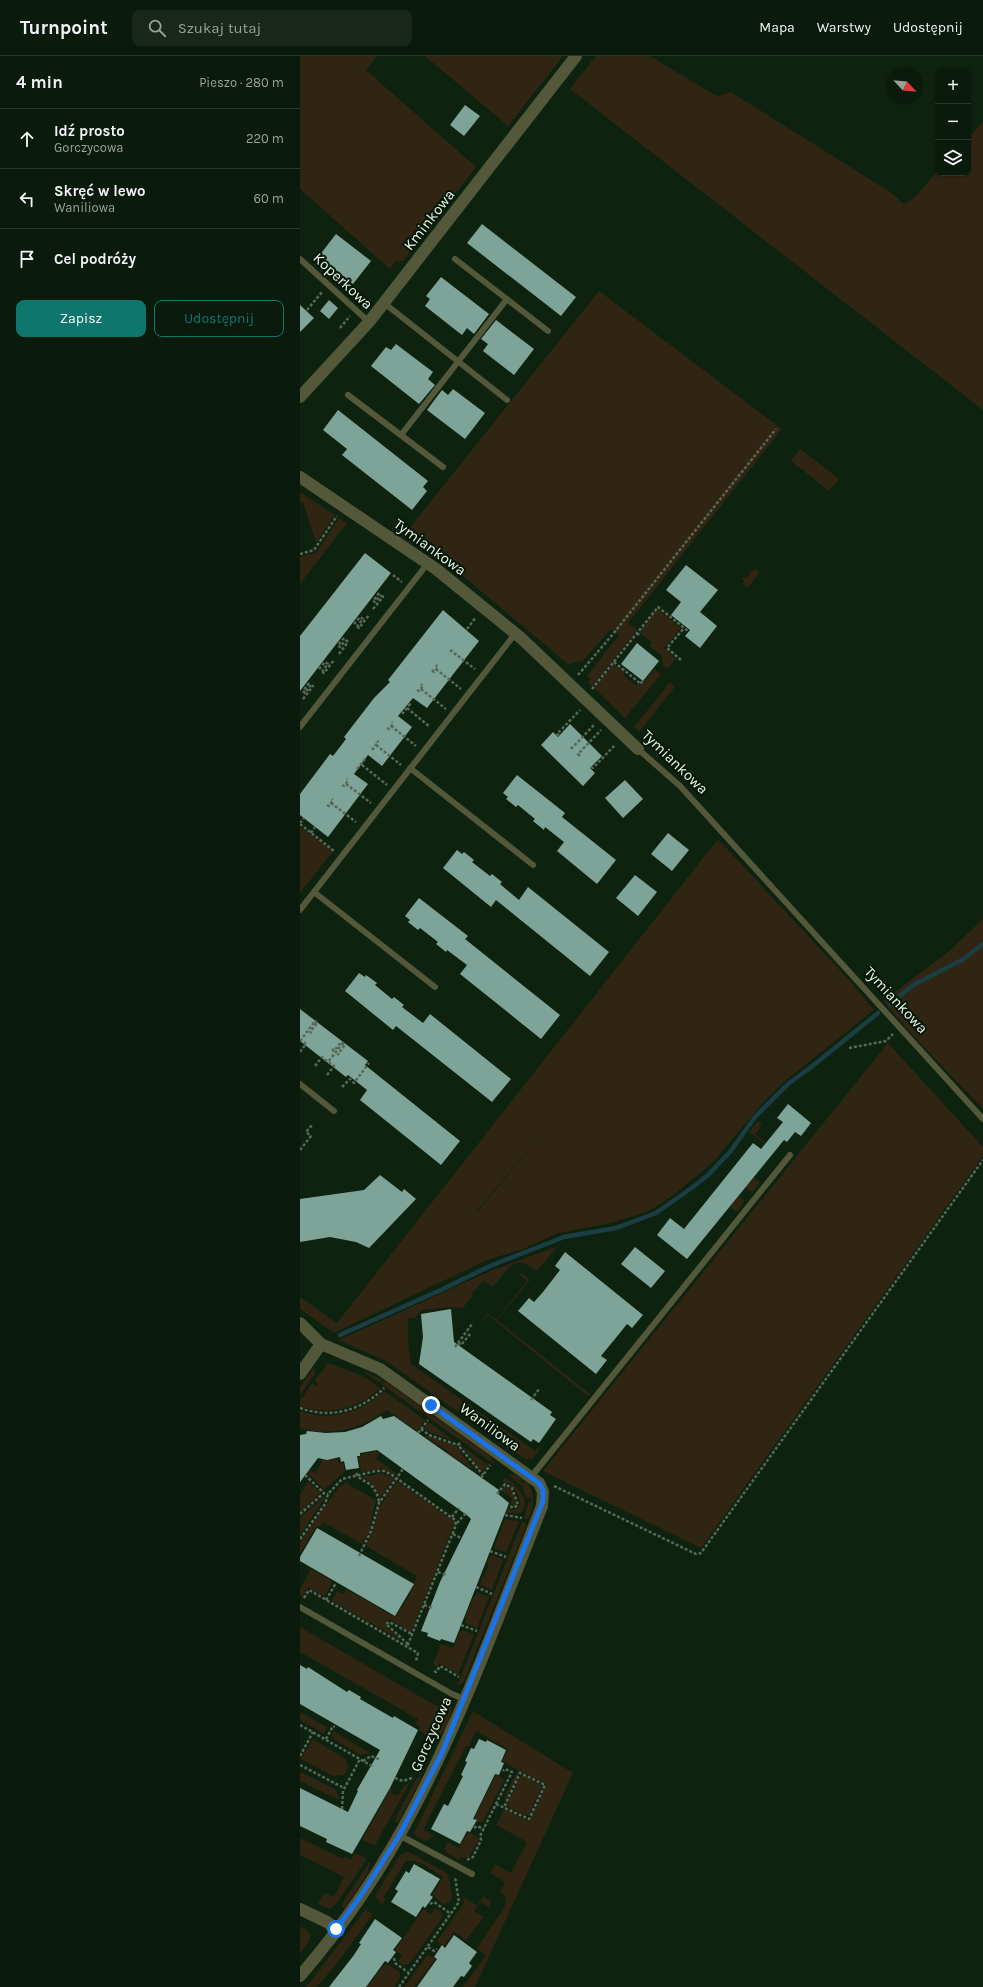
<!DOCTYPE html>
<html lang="pl">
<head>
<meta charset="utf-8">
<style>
  body { margin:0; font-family:Karla,sans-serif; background:#18271a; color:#f1f3f6 }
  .controls { position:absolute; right:12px; top:12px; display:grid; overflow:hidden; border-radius:8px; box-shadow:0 1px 3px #0004 }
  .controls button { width:36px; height:36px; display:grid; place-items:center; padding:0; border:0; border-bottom:1px solid #2a382d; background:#0a1a0c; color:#f1f3f6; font:20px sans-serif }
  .compass { position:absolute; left:587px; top:12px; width:36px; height:36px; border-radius:50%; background:#0a1a0c; box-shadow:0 1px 3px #0004; rotate:116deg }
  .stop { position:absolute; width:12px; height:12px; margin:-9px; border:3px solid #1a73e8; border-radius:50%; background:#fff }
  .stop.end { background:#1a73e8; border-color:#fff; box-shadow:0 1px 4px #0008 }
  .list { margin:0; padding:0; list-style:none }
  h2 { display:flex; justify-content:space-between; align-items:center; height:52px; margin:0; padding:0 16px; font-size:17px }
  h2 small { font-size:13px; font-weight:400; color:#99a19d }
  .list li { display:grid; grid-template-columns:26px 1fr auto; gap:12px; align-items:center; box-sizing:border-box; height:60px; padding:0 16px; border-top:1px solid #2a382d }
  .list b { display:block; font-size:15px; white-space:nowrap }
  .list p { margin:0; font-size:13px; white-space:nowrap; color:#99a19d }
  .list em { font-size:13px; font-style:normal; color:#99a19d }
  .actions { display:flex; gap:8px; padding:12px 16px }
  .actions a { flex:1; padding:9px 0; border:1px solid #0f766e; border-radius:8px; text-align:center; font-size:14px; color:#0f766e }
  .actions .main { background:#0f766e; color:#fff }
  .icon { flex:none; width:22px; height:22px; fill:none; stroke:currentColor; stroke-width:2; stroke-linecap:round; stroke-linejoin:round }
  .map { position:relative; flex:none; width:683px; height:1931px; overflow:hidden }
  header { display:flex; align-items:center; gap:24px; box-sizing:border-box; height:56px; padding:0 20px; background:#0a1a0c; border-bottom:1px solid #2a382d }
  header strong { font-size:19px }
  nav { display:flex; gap:22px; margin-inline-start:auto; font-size:14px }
  .search { width:280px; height:36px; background:#18271a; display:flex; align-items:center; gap:10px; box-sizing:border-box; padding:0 14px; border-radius:8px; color:#99a19d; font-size:15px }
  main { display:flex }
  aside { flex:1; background:#0a1a0c }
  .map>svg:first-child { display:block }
  .green { fill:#302513; fill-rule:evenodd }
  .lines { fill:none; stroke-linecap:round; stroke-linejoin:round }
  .stream { stroke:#1b3e44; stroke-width:4.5 }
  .building { fill:#7ea399 }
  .path { stroke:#566858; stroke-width:2.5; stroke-dasharray:3 2; stroke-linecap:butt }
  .lane { stroke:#54583a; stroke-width:6 }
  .street { stroke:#54583a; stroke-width:12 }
  .route { stroke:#1a73e8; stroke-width:5 }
  .labels { text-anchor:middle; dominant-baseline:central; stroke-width:4; stroke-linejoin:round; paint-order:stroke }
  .street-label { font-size:15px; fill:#e8f5e8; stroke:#051807 }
</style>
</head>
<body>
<header>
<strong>Turnpoint</strong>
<div class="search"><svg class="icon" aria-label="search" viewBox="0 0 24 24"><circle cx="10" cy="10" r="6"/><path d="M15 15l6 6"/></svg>Szukaj tutaj</div>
<nav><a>Mapa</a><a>Warstwy</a><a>Udostępnij</a></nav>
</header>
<main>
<aside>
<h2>4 min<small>Pieszo · 280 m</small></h2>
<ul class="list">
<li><svg class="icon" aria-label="ahead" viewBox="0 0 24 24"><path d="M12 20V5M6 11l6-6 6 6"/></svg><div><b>Idź prosto</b><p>Gorczycowa</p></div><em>220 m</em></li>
<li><svg class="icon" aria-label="left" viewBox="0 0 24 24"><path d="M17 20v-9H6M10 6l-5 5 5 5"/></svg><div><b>Skręć w lewo</b><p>Waniliowa</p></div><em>60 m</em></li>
<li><svg class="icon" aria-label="arrive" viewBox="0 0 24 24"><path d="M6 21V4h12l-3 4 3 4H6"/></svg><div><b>Cel podróży</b></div></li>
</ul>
<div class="actions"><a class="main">Zapisz</a><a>Udostępnij</a></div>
</aside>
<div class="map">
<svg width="683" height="1931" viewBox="0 0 683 1931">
  <rect width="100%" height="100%" fill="#0e2210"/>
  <path class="green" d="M0 0H77L66 14 176 111 103 205H96L90 213 0 133Z
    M125 0H263L208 70Z
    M296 0H350L413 38 418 40 431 36 590 136 604 148 615 141 638 115V117H668V82L683 66V354L270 33Z
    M299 235 482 373 328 567 337 574 292 631 288 627 291 623 287 620 319 579 311 573 283 605 268 608 108 474Z
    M500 393 539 423 529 435 491 405Z
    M0 436 35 459 16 487 3 446 0 447Z
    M39 462 47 467 0 528V501L16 497Z
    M455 512 460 516 448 532 442 528 444 525 442 523 444 521 446 522Z
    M357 553 381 572 364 592 376 603 367 613 363 610 361 599 349 590 352 586 339 576Z
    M314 608 325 616 323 619 336 629 338 627 341 629 354 613 361 618 325 662 294 632Z
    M370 626 375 631 339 676 334 671Z
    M0 771 33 795 0 837Z
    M418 783 549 924 574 954 485 1025 463 1047 413 1106 376 1137 359 1149 344 1157 306 1168 258 1177 223 1193 187 1204 34 1277 0 1253V1241L37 1267ZM344 956 177 1156H176Z
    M683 863V1053L607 973 583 945 649 895Z
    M588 987 683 1091V1100L401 1492 243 1415Z
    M458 1065 462 1069 455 1078 481 1100 449 1076Z
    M454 1121 460 1126 452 1137 439 1126 446 1131Z
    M432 1135 445 1145 437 1156 430 1151 438 1141Z
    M258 1190 237 1215C213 1196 209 1213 193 1231L184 1225 171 1238 173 1239 163 1252 152 1251 122 1254 114 1262H108V1285L111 1308 235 1395 238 1392 240 1393 232 1403H225L86 1305 39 1284 190 1215Z
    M222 1217 230 1224 197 1264 290 1338 288 1340 188 1259 180 1269 187 1257 196 1264 227 1225 219 1218Z
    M28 1307 63 1320 80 1332C58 1353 29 1360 0 1350V1345L12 1327 16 1330 18 1327 15 1324Z
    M13 1312 15 1315 14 1319 0 1339V1331Z
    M63 1315 82 1323 80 1326 82 1327 84 1325 88 1327 191 1401 195 1409Z
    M84 1335 125 1364 117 1375 87 1354C60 1373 33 1381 0 1372V1355C32 1366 60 1357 84 1335Z
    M129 1366 154 1385 129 1376 124 1373Z
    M126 1379 156 1390 174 1414 147 1397 148 1395 125 1381Z
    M162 1390 188 1409 182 1415 179 1413Z
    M75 1393 79 1398 76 1403 96 1417 95 1419 82 1413 61 1416 58 1401H61V1398L73 1396Z
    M37 1403 39 1407H43L45 1415 24 1434 7 1416 9 1414 15 1417 22 1407 21 1404Z
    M81 1417 94 1422 80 1442 73 1428 61 1421Z
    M214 1418 222 1423 220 1425 222 1427 226 1425C236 1438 234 1449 229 1463L224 1462 228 1447 232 1446 231 1442H227L221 1429 209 1419Z
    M205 1421C214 1427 234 1445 221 1457H206L208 1451 212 1454 218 1452C223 1443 215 1432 208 1426L202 1427Z
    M48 1425 49 1429 76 1444 69 1476 62 1488 23 1466 21 1470 16 1471 0 1498V1486L38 1432Z
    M97 1425 155 1466 111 1576 91 1564H88L85 1567 87 1572 104 1586 32 1545 37 1535 43 1538 46 1533 95 1561 110 1539 109 1538 117 1520 66 1490 73 1474 79 1451Z
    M8 1426 21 1437 0 1456V1439Z
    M205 1430 212 1434 216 1447 214 1450 210 1447 212 1442 202 1435Z
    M24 1440 25 1442 0 1479V1462Z
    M205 1463 219 1465 206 1497 194 1492Z
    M222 1466 227 1468 165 1623 162 1628 157 1630Z
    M192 1499 203 1504 192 1534 180 1529 182 1520 184 1521 189 1508 187 1506 190 1500Z
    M11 1513 32 1525V1527L24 1541 8 1531 3 1541 0 1539V1534Z
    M177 1536 189 1541 177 1572 165 1567 166 1563 165 1562 174 1540H176Z
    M0 1571 138 1651 144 1642 148 1644 131 1683 130 1681 119 1674 120 1671 115 1668 118 1663 0 1596Z
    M162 1574 174 1578 158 1618 139 1607 137 1611 133 1608 141 1588 153 1592 160 1575 162 1576Z
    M150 1646C155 1657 145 1679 135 1684Z
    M173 1655 273 1717 175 1931H163L186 1899 177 1892 204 1852C206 1845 207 1840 200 1836L205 1826 190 1817 195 1808 211 1817 227 1786 196 1769 204 1753 229 1765 247 1728 220 1715 206 1743 204 1742 218 1714 202 1705 208 1693 176 1675 169 1691 166 1690 123 1774 134 1779C127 1788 119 1785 114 1777Z
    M0 1656 27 1671 24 1678 0 1664Z
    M33 1675 70 1697 61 1699 33 1683 32 1678Z
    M13 1683 46 1703 48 1711 44 1719 33 1720 1 1703Z
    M0 1716 35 1733 37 1736 39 1744 0 1725Z
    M196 1719 203 1722 204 1725 184 1764 182 1766H177L174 1762Z
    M221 1719 242 1730 228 1760 206 1750Z
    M120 1720 122 1721 98 1767 94 1765 116 1723Z
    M110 1726 75 1789 62 1784 91 1732 92 1738 98 1739 105 1729Z
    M168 1776 177 1780 179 1783 169 1801 166 1802 161 1801 159 1804 148 1798 145 1793 147 1786 159 1792Z
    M0 1782 43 1803 44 1800 51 1804 55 1797 67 1803 37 1847 30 1853 18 1848 25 1837 34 1841 44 1821 0 1799Z
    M107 1795 147 1817 149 1821 152 1842 149 1847 143 1848 132 1839 143 1821C131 1814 119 1802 106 1805L83 1842 85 1844 82 1848 75 1840 100 1799Z
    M70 1805 68 1817 44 1853 42 1850 43 1846Z
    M183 1840 191 1846 190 1852 181 1846 174 1855 184 1861 166 1884 154 1876 144 1890 137 1885 164 1847 163 1841 177 1850Z
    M135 1852 141 1856 142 1862 110 1907 104 1910 98 1905 102 1900 95 1894 123 1853 130 1858Z
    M65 1854 73 1858 41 1902 17 1931H6Z
    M0 1870C17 1879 10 1884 0 1897Z
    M128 1898 135 1903 115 1931H104Z
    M85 1908 89 1909 100 1917V1922L94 1931H67Z"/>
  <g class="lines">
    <path class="stream" d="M590 948 613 929 662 904 683 888
      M40 1279 143 1233 190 1210 264 1181 316 1172 356 1157 393 1131 408 1119 430 1096 455 1061 488 1028 510 1012 578 957"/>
  </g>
  <path class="building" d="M165 49 180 60 164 80 150 69Z
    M182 168 276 241 261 260 167 187Z
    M36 178 71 205 53 228 19 200Z
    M141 221 189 258 174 278 167 272 162 279 125 250 130 243 126 240Z
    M29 244 38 252 29 263 20 255Z
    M0 249 14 262 0 276Z
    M196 264 234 293 214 319 183 295 188 288 181 283Z
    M96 288 133 316 128 323 135 329 119 348 71 310 86 291 91 294Z
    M153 333 185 357 165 383 127 354 142 334 148 339Z
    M38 354 128 425 123 431 127 435 112 454 42 399 47 393 23 374Z
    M65 497 91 517 0 635V580Z
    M386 509 418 534 400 556 417 570 400 592 385 580 390 574 371 559 381 546 366 534Z
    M143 554 179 585 127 652 113 642 98 660 112 671 82 710 68 699 54 718 68 728 28 781 0 759V738L30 698 33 700 46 683 44 681 74 642 90 626 88 624Z
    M337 587 359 605 343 625 321 608Z
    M270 668 302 700 290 712 295 717 283 730 241 689 253 676 258 681Z
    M217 719 265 757 262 761 316 804 297 828 257 795 264 786 245 771 244 774 233 765 235 763 218 749 216 751 206 743 208 741 203 737Z
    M325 724 343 743 323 762 305 742Z
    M368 777 389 794 372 815 351 798Z
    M157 794 162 798 164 796 174 804 172 806 190 820 192 818 202 826 200 828 219 844 228 831 309 896 290 920 196 844 191 851 143 812Z
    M335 819 357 836 338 860 316 842Z
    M119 842 168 880 165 883 260 959 241 983 160 918 167 909 147 894 146 896 136 888 138 886 120 872 118 874 108 866 110 864 105 860Z
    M59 917 65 921 66 919 77 927 75 929 92 943 94 941 104 949 102 951 123 967 130 958 211 1023 192 1046 96 970 93 974 45 935Z
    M0 953 68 1005 65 1009 160 1085 141 1109 60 1044 67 1034 48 1019 46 1021 0 985Z
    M488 1048 511 1067 501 1080 495 1076 487 1086 484 1084 387 1203 357 1179 370 1162 384 1173 453 1087 461 1093 483 1066 477 1062Z
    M80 1119 102 1136 104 1133 116 1143 69 1192 56 1186 30 1181 0 1186V1143L64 1134Z
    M335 1191 365 1215 351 1232 321 1208Z
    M265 1196 343 1259 332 1272 327 1268 319 1278 301 1300 307 1304 296 1318 218 1255 229 1242 234 1246 243 1236 260 1214 255 1210Z
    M151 1253 154 1286 252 1356 250 1359 256 1363 239 1387 233 1383 231 1386 119 1308 123 1281 121 1258Z
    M81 1360 83 1363 94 1360 199 1434 197 1437 209 1447 154 1587 141 1583 140 1585 127 1580 128 1577 121 1575 140 1526 171 1463 168 1460 77 1394 60 1397V1400H57L59 1412 46 1414 44 1405 41 1406 40 1401 27 1404 18 1402 0 1426V1379L6 1378 7 1375 26 1377 45 1376 62 1371Z
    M17 1472 114 1528 95 1560 0 1505V1501Z
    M0 1609 7 1613 8 1611 47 1636 49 1634 61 1641 60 1643 93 1662 94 1660 118 1674 90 1732 52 1798 26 1786 27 1783 0 1770V1732L48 1756 58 1735 57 1734 80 1694 0 1648Z
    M179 1683 186 1686 187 1684 206 1694 201 1706 204 1707 199 1719 195 1718 173 1763 177 1764 170 1776 167 1775 160 1788 131 1773 144 1748 148 1750 163 1720 161 1719 167 1706 165 1705 171 1692 174 1693Z
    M114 1808 140 1823 130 1839 133 1841 125 1852 123 1850 116 1861 91 1846 98 1835 95 1833 106 1815 109 1817Z
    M75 1863 102 1882 93 1894 96 1896 88 1907 85 1905 66 1931H29L54 1899 61 1888 59 1887Z
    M154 1879 177 1896 169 1907 172 1910 164 1921 161 1920 153 1931H117L137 1903 134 1901 142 1889 145 1892Z"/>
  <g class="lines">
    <path class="path" d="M7 254 22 236
      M40 272 50 260
      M0 498 14 494 37 460
      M93 519 102 526
      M79 537 73 545 75 546 81 539
      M73 553 83 541 81 539
      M54 568 60 561 63 563 57 570
      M57 570 59 572 69 559
      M167 573 176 561
      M337 577 340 580
      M44 582 38 589 40 591 46 584
      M150 594 175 613
      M39 598 48 586 46 584
      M381 604 367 592 384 572
      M314 606 341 628 342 625
      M19 613 25 606 28 608 22 615
      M136 613 161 633
      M132 614 134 616 138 611 136 609
      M22 615 24 617 34 604
      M278 619 313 578 476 373
      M9 627 3 635 5 637 11 629
      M121 633 146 653
      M292 633 358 551 388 575
      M117 634 119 635 123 630 121 628
      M3 643 13 630 11 629
      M107 652 130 671
      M102 656 103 657 110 648 109 647
      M91 670 116 690
      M87 672 89 673 93 668 92 666
      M259 680 257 678 280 654
      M76 689 101 709
      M271 691 272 692 294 669
      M72 692 73 693 78 686 77 685
      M280 700 278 698 301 674
      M62 709 87 729
      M291 711 293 712 315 689
      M57 713 65 703
      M46 728 71 747
      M42 729 44 730 48 725 47 723
      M31 747 56 766
      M27 749 29 750 33 744 32 743
      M0 767 4 762
      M0 768 34 795
      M11 777 15 771
      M12 977 10 976 17 967
      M549 992 586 985 593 978
      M32 993 34 995 41 986 45 989 38 998 39 999
      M0 996 6 988 1 984 15 965 17 967
      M15 1010 22 1001 28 1006
      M27 1019 34 1010 28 1006 43 987
      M42 1031 50 1023 54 1027 69 1007
      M0 1094 11 1080 6 1076 13 1068
      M158 1287 172 1268
      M155 1291 158 1287 161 1289 171 1277
      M231 1344 240 1332
      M0 1352C30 1363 61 1355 84 1332
      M121 1373 129 1379 158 1389
      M118 1377 128 1364
      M160 1387 158 1389 183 1419
      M56 1417C62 1429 74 1422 79 1446
      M5 1419 24 1437
      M181 1422 190 1409
      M254 1430 396 1498 401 1497 683 1104
      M197 1438 205 1428 212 1432 218 1449 213 1452 209 1449
      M0 1458 24 1437 28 1438
      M205 1459 222 1462
      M152 1461 159 1452
      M157 1467 166 1457
      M153 1478 161 1482
      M0 1483 25 1448 28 1438 42 1423 76 1415H84L92 1419 155 1464 156 1469 107 1591
      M190 1495 206 1501
      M59 1500 71 1475 79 1447 103 1413
      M138 1516 146 1519
      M176 1531 192 1538
      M4 1542 9 1534 118 1597 116 1605
      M26 1544 36 1527
      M124 1549 133 1552
      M161 1569 177 1575
      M108 1588 86 1568 89 1566 112 1578
      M134 1615 136 1616 140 1610 159 1621
      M0 1669 72 1710
      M26 1683 33 1670 35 1671
      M0 1700 13 1676
      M63 1705 71 1700 81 1704
      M0 1709 44 1732
      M95 1722 103 1725 112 1722 114 1723
      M196 1748 229 1763 245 1729 220 1717 204 1751
      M42 1753 43 1735 60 1703
      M174 1772 177 1770 184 1773
      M167 1804 173 1801 181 1784 180 1780 212 1716 205 1713 203 1715
      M130 1848 134 1846 151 1858
      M128 1891 134 1895 137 1893
      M94 1902 95 1907 109 1917
      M99 1931 159 1846 155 1821"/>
    <path class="lane" d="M0 203 69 266
      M155 203 248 275
      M84 247 207 344
      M48 339 143 411
      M101 379 207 243
      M0 671 128 507
      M338 693 380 730 683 1063
      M110 712 233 809
      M14 836 135 931
      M0 854 215 578
      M0 1028 34 1055
      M231 1421 490 1099
      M0 1551 152 1638 164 1643
      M99 1779 172 1818"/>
    <path class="street" d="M0 341 69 266 276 0
      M0 421 136 513 221 582 338 693
      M0 1267 21 1288 80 1313 239 1427 243 1436 242 1450C202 1551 165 1654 115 1750 84 1810 44 1869 0 1920
      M0 1318 21 1288
      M0 1853 27 1866 36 1873"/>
  </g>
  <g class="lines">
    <path class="route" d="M36 1873 60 1841 99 1780 142 1697 243 1445V1434L239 1427 131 1349"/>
  </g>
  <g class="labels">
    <g class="street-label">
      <text transform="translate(129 164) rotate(-52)">Kminkowa</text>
      <text transform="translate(43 225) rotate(43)">Koperkowa</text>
      <text transform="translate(130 491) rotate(36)">Tymiankowa</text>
      <text transform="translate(375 706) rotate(44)">Tymiankowa</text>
      <text transform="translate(596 944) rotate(47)">Tymiankowa</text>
      <text transform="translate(190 1371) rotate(36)">Waniliowa</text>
      <text transform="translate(131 1678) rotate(-66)">Gorczycowa</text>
    </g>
  </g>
</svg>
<div class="controls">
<button>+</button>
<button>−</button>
<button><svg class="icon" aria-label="layers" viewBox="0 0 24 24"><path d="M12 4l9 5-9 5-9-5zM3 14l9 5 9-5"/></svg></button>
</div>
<svg class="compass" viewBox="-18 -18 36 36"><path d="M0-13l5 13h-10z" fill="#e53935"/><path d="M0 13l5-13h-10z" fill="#99a19d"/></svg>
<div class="stop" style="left:36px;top:1873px"></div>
<div class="stop end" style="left:131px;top:1349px"></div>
</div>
</main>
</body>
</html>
